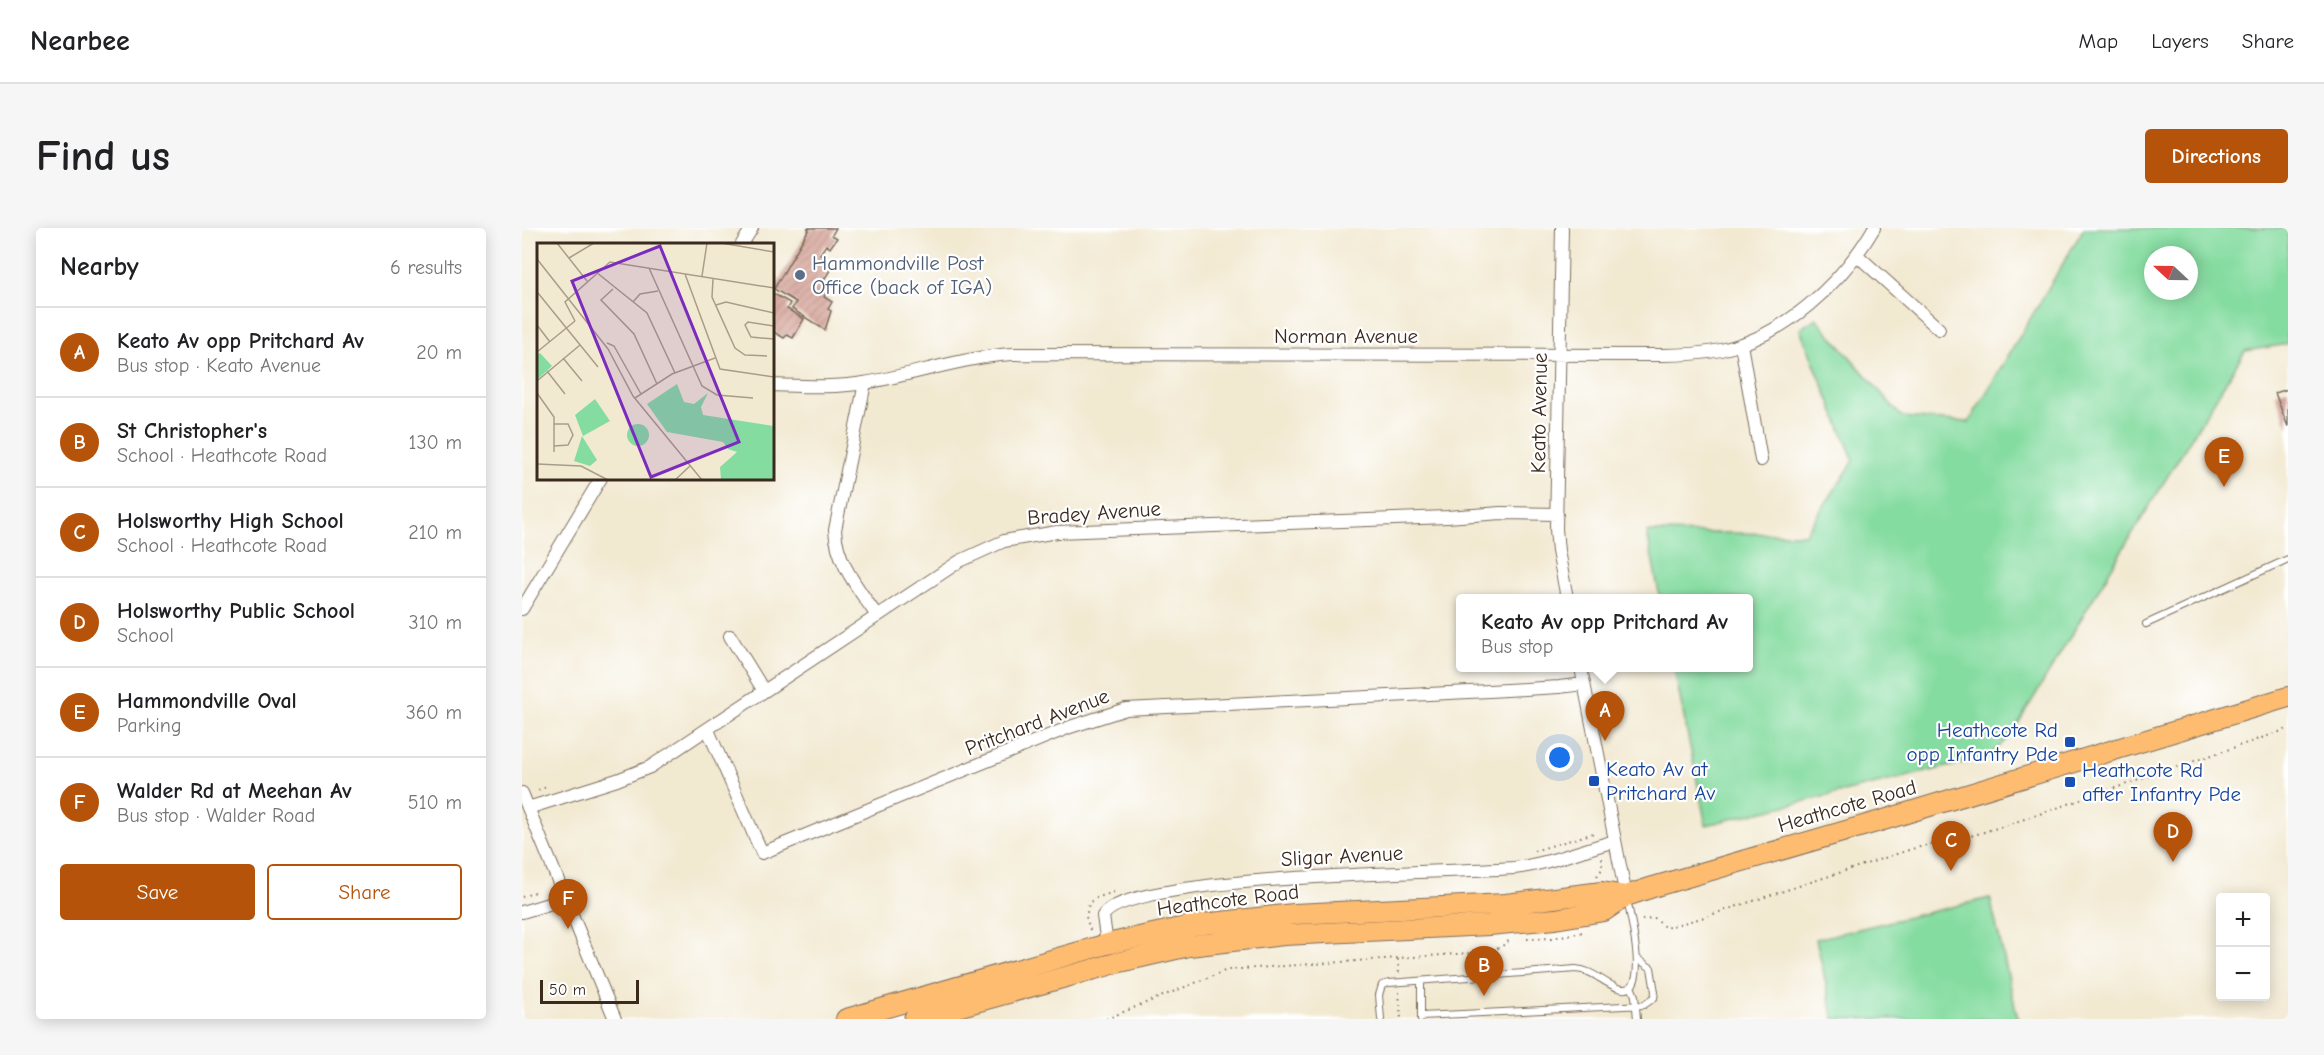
<!DOCTYPE html>
<html lang="en">
<head>
<meta charset="utf-8">
<style>
  body { margin:0; font-family:"Comic Neue",sans-serif; background:#f6f6f6; color:#202124 }
  .controls { position:absolute; right:18px; bottom:18px; display:grid; overflow:hidden; border-radius:6px; box-shadow:0 3px 15px #0003 }
  .controls button { width:54px; height:54px; display:grid; place-items:center; padding:0; border:0; border-bottom:2px solid #e0e0e0; background:#fff; color:#202124; font:30px sans-serif }
  .compass { position:absolute; left:1622px; top:18px; width:54px; height:54px; border-radius:50%; background:#fff; box-shadow:0 3px 15px #0003; rotate:292deg }
  .scale { position:absolute; left:18px; bottom:15px; width:99px; box-sizing:border-box; padding-left:6px; border:3px solid #3b2a1e; border-top:0; font-size:16px; line-height:21px; white-space:nowrap; color:#3b2a1e; -webkit-text-stroke:4px #fff; paint-order:stroke }
  .you { position:absolute; left:1038px; top:530px; width:21px; height:21px; margin:-15px; border:4px solid #fff; border-radius:50%; background:#1a73e8; box-shadow:0 0 0 9px #1a73e833 }
  .badge { display:grid; place-items:center; width:39px; height:39px; border-radius:50%; background:#b45309; color:#fff; font-size:20px; font-weight:700 }
  .pin { position:absolute; translate:-50% -50px; filter:drop-shadow(0 2px 3px #0008) }
  .pin::after { content:''; position:absolute; top:32px; width:21px; height:18px; background:inherit; clip-path:polygon(0 0,100% 0,50% 100%) }
  .popup { position:absolute; left:934px; top:366px; width:297px; height:78px; box-sizing:border-box; display:grid; place-content:center; border-radius:6px; background:#fff; filter:drop-shadow(0 2px 4px #0005); font-size:20px; white-space:nowrap; color:#757577 }
  .popup b { font-size:22px; color:#202124 }
  .popup::after { content:''; position:absolute; left:50%; top:100%; margin-left:-12px; border:12px solid transparent; border-top-color:#fff }
  .list { margin:0; padding:0; list-style:none }
  h2 { display:flex; justify-content:space-between; align-items:center; height:78px; margin:0; padding:0 24px; font-size:26px }
  h2 small { font-size:20px; font-weight:400; color:#757577 }
  .list li { display:grid; grid-template-columns:39px 1fr auto; gap:18px; align-items:center; box-sizing:border-box; height:90px; padding:0 24px; border-top:2px solid #e0e0e0 }
  .list b { display:block; font-size:22px; white-space:nowrap }
  .list p { margin:0; font-size:20px; white-space:nowrap; color:#757577 }
  .list em { font-size:20px; font-style:normal; color:#757577 }
  .actions { display:flex; gap:12px; padding:18px 24px }
  .actions a { flex:1; padding:14px 0; border:2px solid #b45309; border-radius:6px; text-align:center; font-size:21px; color:#b45309 }
  .actions .main { background:#b45309; color:#fff }
  .map { position:relative; flex:none; width:1766px; height:791px; overflow:hidden; border-radius:6px }
  header { display:flex; align-items:center; gap:36px; box-sizing:border-box; height:84px; padding:0 30px; background:#fff; border-bottom:2px solid #e0e0e0 }
  header strong { font-size:28px }
  nav { display:flex; gap:33px; margin-inline-start:auto; font-size:21px }
  .intro { display:flex; align-items:center; justify-content:space-between; box-sizing:border-box; height:144px; padding:0 36px }
  h1 { margin:0; font-size:42px }
  .button { padding:15px 27px; border-radius:6px; background:#b45309; color:#fff; font-size:21px; font-weight:700 }
  main { display:flex; gap:36px; padding:0 36px }
  aside { flex:1; background:#fff; border-radius:6px; box-shadow:0 3px 15px #0003 }
  .map>svg:first-child { display:block }
  .green { fill:#85dca0; stroke:#60835f; stroke-width:1.5; fill-rule:evenodd }
  .building { fill:url(#building-hatch) }
  .lines { fill:none; stroke-linecap:round; stroke-linejoin:round }
  .lane-casing { stroke:#7b6d5d; stroke-width:8 }
  .street-casing { stroke:#7b6d5d; stroke-width:14 }
  .primary-casing { stroke:#7b6d5d; stroke-width:22 }
  .path { stroke:#7b6d5d; stroke-width:2; stroke-dasharray:1.5 4.5; stroke-linecap:butt }
  .lane { stroke:#fff; stroke-width:6 }
  .street { stroke:#fff; stroke-width:12 }
  .primary { stroke:#febc71; stroke-width:20 }
  .service-dot { fill:#5c6f8a; stroke:#fff; stroke-width:2 }
  .transit-dot { fill:#1a4fb4; stroke:#fff; stroke-width:2 }
  .labels { text-anchor:middle; dominant-baseline:central; stroke-width:4.5; stroke-linejoin:round; paint-order:stroke }
  .service-label { font-size:21px; fill:#4e5e75; stroke:#fff; text-anchor:start }
  .street-label { font-size:21px; fill:#3b2a1e; stroke:#fff }
  .transit-label { font-size:21px; fill:#164399; stroke:#fff; text-anchor:start }
  .inset-road { fill:none; stroke:#a99d89; stroke-width:1.5 }
  .view { fill:#7b2cbf; fill-opacity:0.15; stroke:#7b2cbf; stroke-width:3 }
  .inset-edge { fill:none; stroke:#3b2a1e; stroke-width:3 }
</style>
</head>
<body>
<header>
<strong>Nearbee</strong>
<nav><a>Map</a><a>Layers</a><a>Share</a></nav>
</header>
<div class="intro"><h1>Find us</h1><a class="button">Directions</a></div>
<main>
<aside>
<h2>Nearby<small>6 results</small></h2>
<ul class="list">
<li><span class="badge">A</span><div><b>Keato Av opp Pritchard Av</b><p>Bus stop · Keato Avenue</p></div><em>20 m</em></li>
<li><span class="badge">B</span><div><b>St Christopher's</b><p>School · Heathcote Road</p></div><em>130 m</em></li>
<li><span class="badge">C</span><div><b>Holsworthy High School</b><p>School · Heathcote Road</p></div><em>210 m</em></li>
<li><span class="badge">D</span><div><b>Holsworthy Public School</b><p>School</p></div><em>310 m</em></li>
<li><span class="badge">E</span><div><b>Hammondville Oval</b><p>Parking</p></div><em>360 m</em></li>
<li><span class="badge">F</span><div><b>Walder Rd at Meehan Av</b><p>Bus stop · Walder Road</p></div><em>510 m</em></li>
</ul>
<div class="actions"><a class="main">Save</a><a>Share</a></div>
</aside>
<div class="map">
<svg width="1766" height="791" viewBox="0 0 1766 791">
  <defs>
    <pattern id="building-hatch" width="6" height="6" patternUnits="userSpaceOnUse" patternTransform="scale(1.5)"><rect width="6" height="6" fill="#d0988b"/><path d="M-1 1l2-2M0 6l6-6M5 7l2-2" fill="none" stroke="#aa7c71"/></pattern>
  </defs>
  <rect width="100%" height="100%" fill="#fff"/>
  <filter id="ink" filterUnits="userSpaceOnUse"><feTurbulence type="fractalNoise" baseFrequency=".0167" numOctaves="2"/><feDisplacementMap in="SourceGraphic" scale="12" xChannelSelector="R" yChannelSelector="G"/><feConvolveMatrix kernelMatrix="1 2 1 2 8 2 1 2 1" color-interpolation-filters="sRGB"/></filter>
  <filter id="wash" filterUnits="userSpaceOnUse"><feTurbulence type="fractalNoise" baseFrequency=".008" numOctaves="4" result="noise"/><feDisplacementMap in="SourceGraphic" scale="24" xChannelSelector="R" yChannelSelector="G"/><feGaussianBlur stdDeviation="1.35" result="paint"/><feColorMatrix in="noise" values="0 0 0 0 0 0 0 0 0 0 0 0 0 0 0 0 0 1.4 0 .05"/><feComposite in="paint" operator="in"/></filter>
  <g filter="url(#wash)">
    <rect width="100%" height="100%" fill="#f2e9d1"/>
    <path class="green" d="M1562 0H1766V116L1723 123 1602 319 1490 506 1466 529 1184 597 1152 440H1227V370H1138L1125 304 1283 306 1332 233 1278 101 1294 90 1380 189 1447 194ZM1631 27H1667V63H1631Z
      M1468 670 1496 791H1312L1294 711Z"/>
    <g id="blocks">
      <path class="building" d="M285 0H314L310 7 315 10 308 20 304 17 298 26 303 30 301 33 310 39 300 55 305 58 303 62 305 63 302 69 310 74 306 81 309 83 303 102 270 81 274 74 252 61 287 1Z
        M250 65 268 75 265 81 282 91 271 110 265 107 262 110 250 103Z
        M1766 161V199L1753 165Z"/>
    </g>
  </g>
  <g filter="url(#ink)">
    <use href="#blocks" fill-opacity="0" stroke="#7b6d5d" stroke-width="1.5"/>
    <g class="lines">
      <defs>
        <path id="lane" d="M1624 396 1766 331
          M899 753V791
          M1109 758 1113 768 1115 791
          M899 788 1122 777 1132 770 1133 764 1129 740 1116 731
          M859 791 857 767 860 757 867 755 1054 741C1071 742 1081 755 1096 760 1131 772 1107 685 1105 671"/>
        <path id="street" d="M1040 0 1034 301 1036 323 1045 370
          M220 16 230 0
          M1335 27 1417 101
          M1219 116 1239 232
          M343 155 313 302C315 336 337 361 355 388
          M250 157C281 158 312 160 342 155 392 147 440 129 491 126L1139 127C1159 127 1179 126 1199 122 1263 108 1320 55 1352 0
          M0 381 79 250
          M208 408 242 463
          M1059 440 1104 668
          M186 502 240 625 548 499 604 481 967 463 1037 459 1062 456
          M0 565 93 791
          M6 580 95 552 128 539 438 333 482 313 535 304 925 289 979 285 1035 286
          M0 684 43 671
          M585 716 581 688C603 646 932 645 992 640 1026 636 1060 622 1093 613"/>
        <path id="primary" d="M324 791 585 716 672 697 772 686 984 676 1080 664 1104 668
          M392 791 598 734 667 718 762 707 967 697 1033 691 1082 683 1104 668 1131 659 1365 591 1766 469"/>
      </defs>
      <use href="#lane" class="lane-casing"/>
      <use href="#street" class="street-casing"/>
      <use href="#primary" class="primary-casing"/>
      <path class="path" d="M16 562 25 559
        M1012 623 1075 604
        M1075 648 1080 641V628
        M0 669 16 663
        M1120 692 1134 690 1143 700 1176 691 1393 620 1442 610 1485 597 1766 501
        M568 702 564 689 567 675 574 670 592 664
        M1005 711 1029 710 1061 704
        M876 731 877 746
        M877 764 879 791
        M584 791 705 742 963 724 979 719 988 712"/>
      <use href="#lane" class="lane"/>
      <use href="#street" class="street"/>
      <use href="#primary" class="primary"/>
    </g>
  </g>
  <circle class="service-dot" cx="278" cy="47" r="6"/>
  <g class="transit-dot">
    <rect x="1542" y="508" width="12" height="12" rx="3"/>
    <rect x="1066" y="547" width="12" height="12" rx="3"/>
    <rect x="1542" y="548" width="12" height="12" rx="3"/>
  </g>
  <g class="labels">
    <g class="service-label">
      <text x="290" y="35">Hammondville Post<tspan x="290" dy="24">Office (back of IGA)</tspan></text>
    </g>
    <g class="street-label">
      <text x="824" y="108">Norman Avenue</text>
      <text transform="translate(1017 185) rotate(-89)">Keato Avenue</text>
      <text transform="translate(572 285) rotate(-4)">Bradey Avenue</text>
      <text transform="translate(515 494) rotate(-21)">Pritchard Avenue</text>
      <text transform="translate(1325 578) rotate(-16)">Heathcote Road</text>
      <text transform="translate(820 628) rotate(-3)">Sligar Avenue</text>
      <text transform="translate(706 672) rotate(-7)">Heathcote Road</text>
    </g>
    <g class="transit-label">
      <text x="1536" y="502" text-anchor="end">Heathcote Rd<tspan x="1536" dy="24">opp Infantry Pde</tspan></text>
      <text x="1084" y="541">Keato Av at<tspan x="1084" dy="24">Pritchard Av</tspan></text>
      <text x="1560" y="542">Heathcote Rd<tspan x="1560" dy="24">after Infantry Pde</tspan></text>
    </g>
  </g>
  <g transform="translate(15 15)">
    <rect width="237" height="237" fill="#f2e9d1"/>
    <path d="M3 110 15 123 1 136 0 112ZM140 141 147 159 157 161 171 150 164 164 166 172 237 183V237H184L183 224 200 209 191 206 186 199 130 189 110 161ZM58 156 73 178 46 193 38 172ZM90 192a11 11 0 1 1 22 0a11 11 0 1 1-22 0ZM45 193 60 217 53 223 37 218Z" fill="#85dca0"/>
    <path class="inset-road" d="M20 0 50 38M184 0 237 9M32 15 57 0M0 16 71 106 96 153 165 237M112 25 165 143 180 152 216 155M59 29 110 70 138 130M148 31 183 126 237 134M165 33 170 0M176 36 175 54 198 105 208 112 230 113M76 46 64 57 97 91 120 141M1 50 61 124M96 59 103 51 121 48M179 62 189 59 237 70M38 78 28 59 73 19 237 45M0 82 13 99M237 83 211 79 208 82 214 94 237 96M70 100 77 103 104 151M0 109 38 78M26 115 45 138M10 128 28 151M0 138 43 102M0 150 17 174V209M98 155 135 131 178 115M17 181H31L36 192 31 202 17 203M0 221 44 223 71 237M138 237 153 223"/>
    <path class="view" d="M123 3 202 199 114 234 35 38Z"/>
    <rect width="237" height="237" class="inset-edge"/>
  </g>
</svg>
<div class="controls">
<button>+</button>
<button>−</button>
</div>
<svg class="compass" viewBox="-18 -18 36 36"><path d="M0-13l5 13h-10z" fill="#e53935"/><path d="M0 13l5-13h-10z" fill="#757577"/></svg>
<div class="scale">50 m</div>
<div class="you"></div>
<div class="pin badge" style="left:1083px;top:513px">A</div>
<div class="popup"><b>Keato Av opp Pritchard Av</b>Bus stop</div>
<div class="pin badge" style="left:962px;top:768px">B</div>
<div class="pin badge" style="left:1429px;top:643px">C</div>
<div class="pin badge" style="left:1651px;top:634px">D</div>
<div class="pin badge" style="left:1702px;top:259px">E</div>
<div class="pin badge" style="left:46px;top:701px">F</div>
</div>
</main>
</body>
</html>
